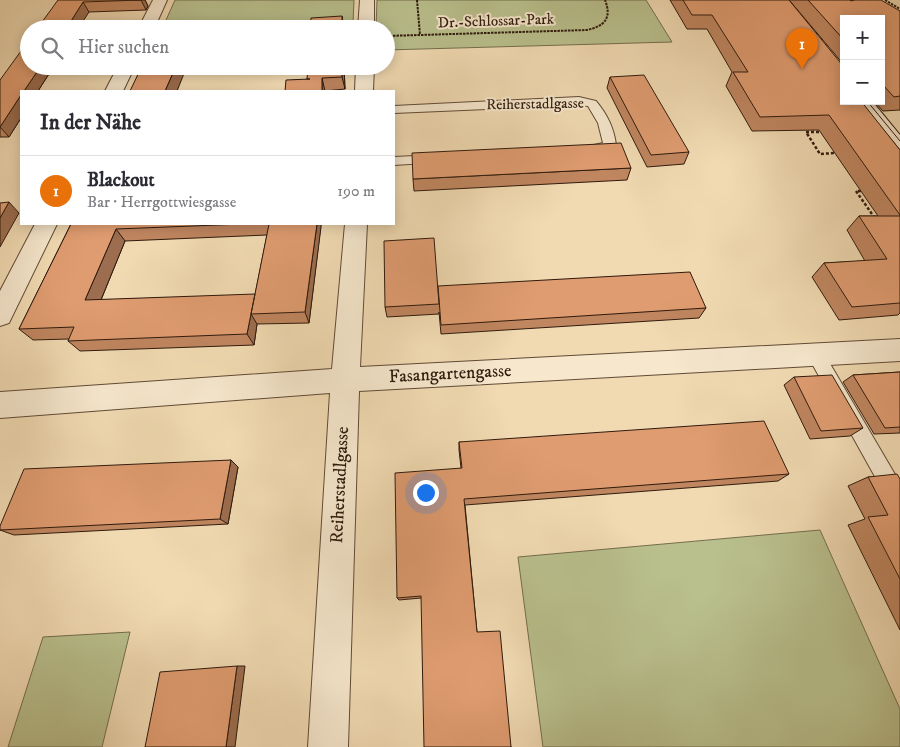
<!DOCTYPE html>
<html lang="de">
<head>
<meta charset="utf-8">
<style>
  body { margin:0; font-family:"IM FELL DW Pica",serif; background:#f7f7f7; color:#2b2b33 }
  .controls { position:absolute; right:15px; top:15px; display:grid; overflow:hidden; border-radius:0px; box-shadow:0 2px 12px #0003 }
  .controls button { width:45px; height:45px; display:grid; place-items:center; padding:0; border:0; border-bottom:1px solid #e1e1e2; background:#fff; color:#2b2b33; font:25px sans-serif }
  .you { position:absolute; left:425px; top:492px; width:18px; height:18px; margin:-12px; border:4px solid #fff; border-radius:50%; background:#1a73e8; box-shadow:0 0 0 8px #1a73e833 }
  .badge { display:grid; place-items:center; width:32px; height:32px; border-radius:50%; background:#8f2418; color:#fff; font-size:16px; font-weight:700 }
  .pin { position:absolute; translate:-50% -41px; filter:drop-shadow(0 1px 2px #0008) }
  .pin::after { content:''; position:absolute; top:26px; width:18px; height:15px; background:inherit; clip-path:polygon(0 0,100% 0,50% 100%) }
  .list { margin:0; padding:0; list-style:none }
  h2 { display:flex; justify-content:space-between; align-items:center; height:65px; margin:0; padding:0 20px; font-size:21px }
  h2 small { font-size:16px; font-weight:400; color:#7c7c81 }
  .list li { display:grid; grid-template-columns:32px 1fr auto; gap:15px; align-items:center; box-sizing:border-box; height:70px; padding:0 20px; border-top:1px solid #e1e1e2 }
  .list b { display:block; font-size:19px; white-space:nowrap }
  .list p { margin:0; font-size:16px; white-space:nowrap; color:#7c7c81 }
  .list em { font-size:16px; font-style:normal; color:#7c7c81 }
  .icon { flex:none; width:28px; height:28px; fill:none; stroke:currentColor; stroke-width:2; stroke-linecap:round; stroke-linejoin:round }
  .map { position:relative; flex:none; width:900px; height:747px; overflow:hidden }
  .search { position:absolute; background:#fff; box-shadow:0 2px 12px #0003; left:20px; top:20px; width:375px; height:55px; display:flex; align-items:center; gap:12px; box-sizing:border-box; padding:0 18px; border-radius:28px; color:#7c7c81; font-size:19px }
  .panel { position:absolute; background:#fff; box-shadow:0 2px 12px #0003; left:20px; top:90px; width:375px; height:135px; border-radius:0px }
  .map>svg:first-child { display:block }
  .green { fill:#b9c08d; stroke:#746d4d }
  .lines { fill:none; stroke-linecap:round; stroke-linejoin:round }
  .lane-casing { stroke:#604a36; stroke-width:2 }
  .street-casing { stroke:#604a36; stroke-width:2 }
  .secondary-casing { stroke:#2f1a0d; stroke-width:2 }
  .path-far1 { stroke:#2f1a0d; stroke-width:2; stroke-dasharray:2.5 1; stroke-linecap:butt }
  .path { stroke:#2f1a0d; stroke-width:2.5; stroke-dasharray:3 2; stroke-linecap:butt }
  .lane { fill:#f6e7cd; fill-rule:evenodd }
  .street { fill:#f6e7cd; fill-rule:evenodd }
  .secondary { fill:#f6e7cd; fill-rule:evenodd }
  .tram { stroke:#2f1a0d; stroke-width:1 }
  .wall { fill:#c08660; stroke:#2f1a0d; fill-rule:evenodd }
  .shaded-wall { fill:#9c6d4e; stroke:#2f1a0d }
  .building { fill:#df9c70; stroke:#2f1a0d }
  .labels { text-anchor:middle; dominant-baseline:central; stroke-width:4; stroke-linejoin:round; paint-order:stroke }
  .far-street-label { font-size:15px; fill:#2f1a0d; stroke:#f6e7cd }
  .street-label { font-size:18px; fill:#2f1a0d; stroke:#f6e7cd }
</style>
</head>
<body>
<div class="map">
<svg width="900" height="747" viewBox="0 0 900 747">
  <rect width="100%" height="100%" fill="#f1dab2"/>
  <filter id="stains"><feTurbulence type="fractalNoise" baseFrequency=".004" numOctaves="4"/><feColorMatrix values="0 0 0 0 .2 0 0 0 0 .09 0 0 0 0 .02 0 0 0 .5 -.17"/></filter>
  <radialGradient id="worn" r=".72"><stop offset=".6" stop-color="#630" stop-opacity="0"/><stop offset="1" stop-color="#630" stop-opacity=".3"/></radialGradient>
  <path class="green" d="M175 0H354L353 23 162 29Z
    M377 0H646L672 42 386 50V29H376Z
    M820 530 900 709V747H543L518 557Z
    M130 632 102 747H8L43 637Z"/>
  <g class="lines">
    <defs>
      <path id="lane" d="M579 97 596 101C607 114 614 128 616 145L614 148 589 154 583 150 585 147 603 143 598 123 588 106 579 105 394 113V106Z
        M436 155 441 156 442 159 441 162 394 165V157Z
        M816 348 822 350 900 483V512L893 509 810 360 807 355 810 350Z"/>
      <path id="street" d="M153 0H167L154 29H138Z
        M360 0H374V29H358Z
        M118 66H135L123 91H105Z
        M356 66H374L373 91H355Z
        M35 224H57L9 323 0 326V291Z
        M345 224H367L360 367 900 339V361L359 391 348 747H308L330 393 0 418V392L332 369Z"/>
      <path id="secondary" d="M853 101H872L900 135V154L893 152Z"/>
    </defs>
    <use href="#lane" class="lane-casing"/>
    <use href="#street" class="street-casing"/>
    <use href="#secondary" class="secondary-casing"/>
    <path class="path-far1" d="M417 0 420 35
      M885 0 900 9
      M386 36 587 30C605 26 612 18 605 0"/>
    <path class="path" d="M824 132H806L820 154 835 153
      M861 191H856L874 217H877"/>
    <use href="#lane" class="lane"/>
    <use href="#street" class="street"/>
    <use href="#secondary" class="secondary"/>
    <path class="tram" d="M867 101 900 141"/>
  </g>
  <path class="wall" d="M58 0H145L148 6 146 10 89 12Z
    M670 0H850L900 11V110L883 111 874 101H881V19H844V65L790 1 844 101H867L864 106 900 150V313L898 315 839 320 812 277 824 263 865 261 847 230 859 216H878L819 130 752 131 726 86 732 72 707 29H687Z
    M29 66H54L38 91H21V118L9 137H0V80Z
    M344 66 345 89 325 91H285L307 79Z
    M610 77 689 152 684 164 647 167 607 88Z
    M631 168 627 180 414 191 413 179Z
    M71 224H321L309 323 257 324 254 345 80 351 68 341 69 339 33 340 19 329ZM267 235 255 295 101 300 125 241Z
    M438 292 706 308 699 318 441 334 439 312V314L387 317 385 307Z
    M900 372V433L874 434 843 382 853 375Z
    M794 377 863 428 850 436 810 439 784 385Z
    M459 442 789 474 778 481 465 505 477 632 511 747 421 598 399 600 397 598 461 468 459 450Z
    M231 460 238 467 228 524 14 535 0 530Z
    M868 477 900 479V630L848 525 865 519 848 486Z"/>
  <path class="shaded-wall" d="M141 0H145L148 6 146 10Z
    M83 2 89 12 78 29H66Z
    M342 16 344 29H342Z
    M41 66H54L38 91H24Z
    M176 66H187L177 91H165Z
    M342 66H344L345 89 342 77Z
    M322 78 325 91H322Z
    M21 95V118L9 137 0 127Z
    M9 202 19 213 0 247V218Z
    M317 224H321V227L309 323 305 312Z
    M116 229 125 241 96 312 85 300Z
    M251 314 257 324 254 345 247 334Z
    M231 460 238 467 228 524 220 519Z
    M237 666H245L235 747H226Z"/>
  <path class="building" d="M58 0H141L83 2 66 29H37Z
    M683 0H789L844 67V101H861L900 150V215L829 115 760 117 733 72H748L712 15H692Z
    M808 0H850L851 1 855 0H881L900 11V96L894 97 883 85H881V19H844V40Z
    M342 16V29H310L311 18Z
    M194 24 192 29H161L162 26Z
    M29 40V66H41L24 91H21V95L0 127V80Z
    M142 66H176L165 91H130Z
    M308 66H342V77L322 78V91H285L286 80 310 79H307Z
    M644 75 689 152 651 155 610 77Z
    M621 143 631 168 413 179 412 153Z
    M9 202 0 218V203Z
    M859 216H900V303L852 307 824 263 887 259Z
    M71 224H243L116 229 85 300 255 294 247 334 68 341 74 327 19 329Z
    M269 224H317L305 312 251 314Z
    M434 238 439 304 385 307 384 241Z
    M690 272 706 308 441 325 438 286Z
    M900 372V427L885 428 853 375Z
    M832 375 863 428 821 431 794 377Z
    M764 421 789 474 464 499 477 632 500 631 511 747H424L421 596 397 598 395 473 462 468 459 442Z
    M231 460 220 519 0 530V526L24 469Z
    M897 474 900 479V579L868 517 888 515 868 477Z
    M237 666 226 747H145L160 672Z"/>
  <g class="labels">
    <g class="far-street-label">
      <text transform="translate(496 21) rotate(-2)">Dr.-Schlossar-Park</text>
      <text transform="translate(535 104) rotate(-1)">Reiherstadlgasse</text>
    </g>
    <g class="street-label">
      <text transform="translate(450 374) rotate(-3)">Fasangartengasse</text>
      <text transform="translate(340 485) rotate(-87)">Reiherstadlgasse</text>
    </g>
  </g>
  <rect width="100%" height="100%" filter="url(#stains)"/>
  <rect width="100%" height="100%" fill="url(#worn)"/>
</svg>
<div class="controls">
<button>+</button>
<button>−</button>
</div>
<div class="you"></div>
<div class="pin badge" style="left:802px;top:69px;background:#e8710a">1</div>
<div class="search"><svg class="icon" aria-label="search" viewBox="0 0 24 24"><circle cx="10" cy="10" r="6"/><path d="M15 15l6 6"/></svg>Hier suchen</div>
<section class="panel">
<h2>In der Nähe<small></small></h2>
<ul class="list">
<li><span class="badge" style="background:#e8710a">1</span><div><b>Blackout</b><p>Bar · Herrgottwiesgasse</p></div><em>190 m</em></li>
</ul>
</section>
</div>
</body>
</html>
